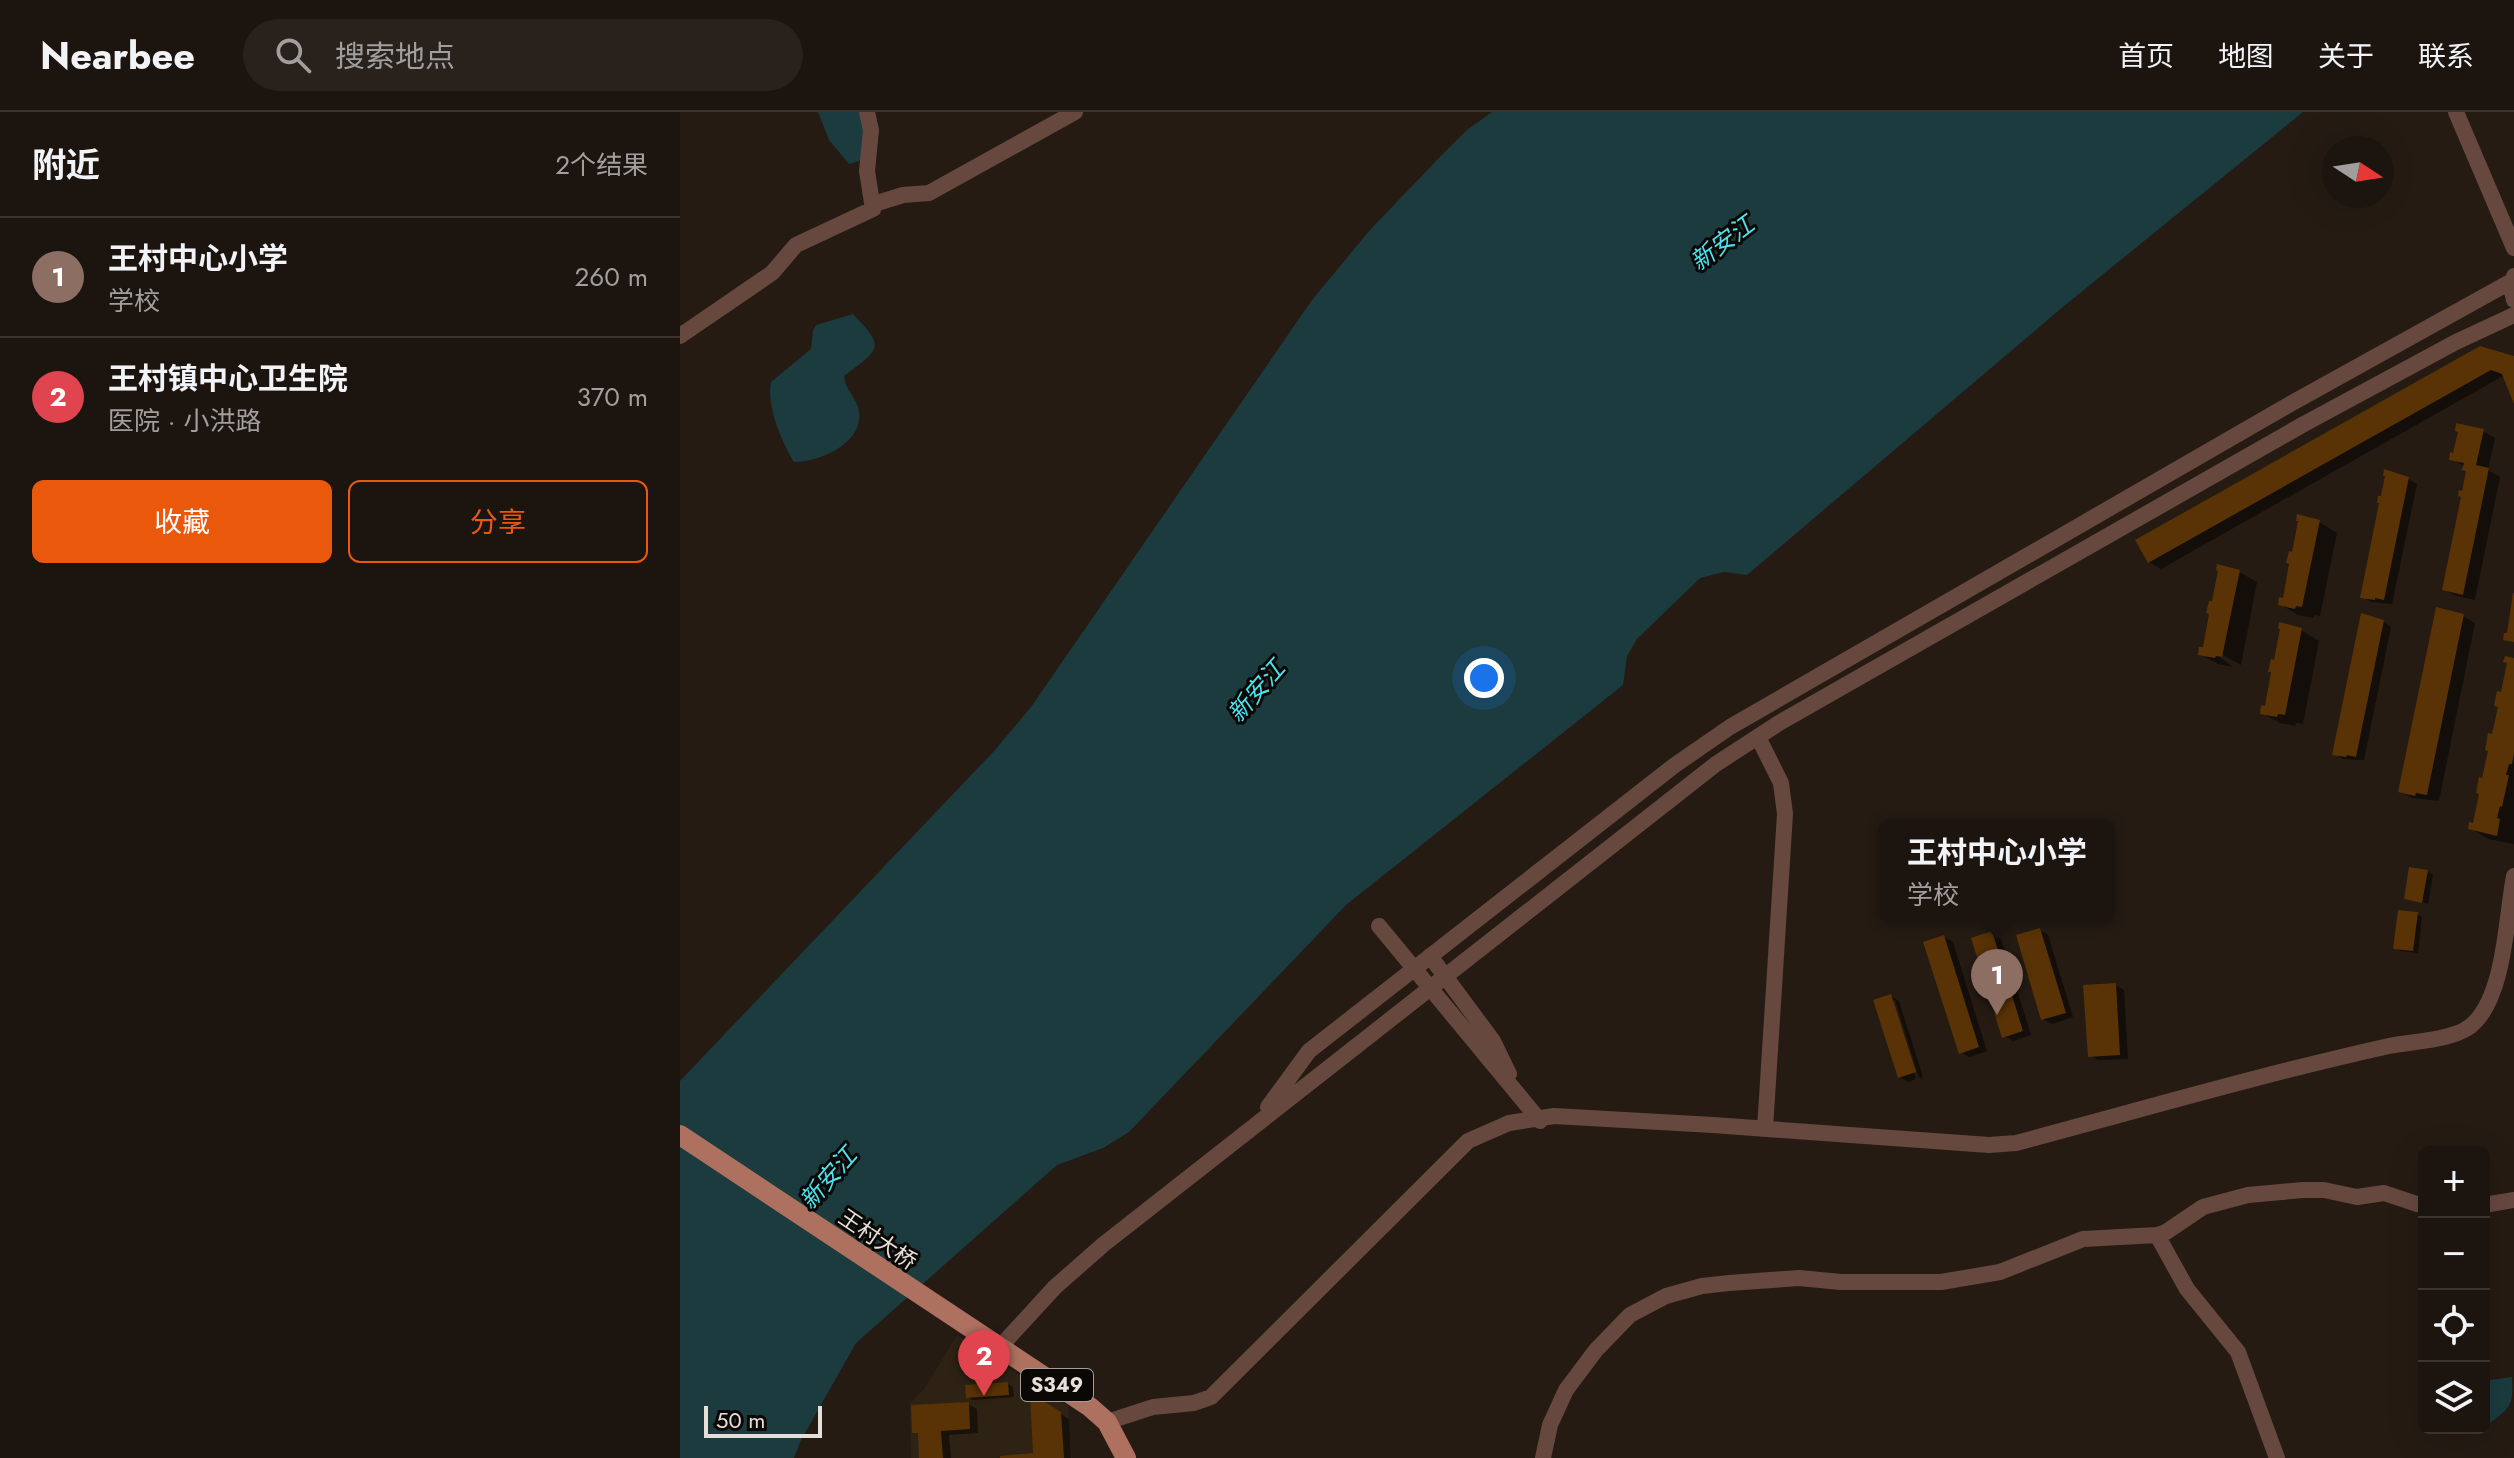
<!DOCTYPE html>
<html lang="zh">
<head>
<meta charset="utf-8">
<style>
  body { margin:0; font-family:Jost,"Noto Sans SC",sans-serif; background:#29211c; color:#f1f3f6 }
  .controls { position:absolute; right:24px; bottom:24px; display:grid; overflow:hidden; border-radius:12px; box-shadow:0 8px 32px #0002 }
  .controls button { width:72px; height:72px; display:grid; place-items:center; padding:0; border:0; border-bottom:2px solid #3a332e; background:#1c140e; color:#f1f3f6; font:40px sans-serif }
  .compass { position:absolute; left:1642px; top:24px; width:72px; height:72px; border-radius:50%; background:#1c140e; box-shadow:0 8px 32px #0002; rotate:102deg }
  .scale { position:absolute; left:24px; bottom:20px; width:118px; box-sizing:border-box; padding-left:8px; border:4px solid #e6dfd9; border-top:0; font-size:22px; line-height:28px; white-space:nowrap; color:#e6dfd9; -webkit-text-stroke:6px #0b0704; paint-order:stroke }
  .you { position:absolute; left:804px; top:566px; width:28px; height:28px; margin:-20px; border:6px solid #fff; border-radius:50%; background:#1a73e8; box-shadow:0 0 0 12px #1a73e833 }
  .badge { display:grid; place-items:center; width:52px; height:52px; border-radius:50%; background:#ea580c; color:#fff; font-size:26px; font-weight:700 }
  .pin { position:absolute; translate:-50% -66px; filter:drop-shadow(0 2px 4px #0008) }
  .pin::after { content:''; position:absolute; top:42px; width:28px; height:24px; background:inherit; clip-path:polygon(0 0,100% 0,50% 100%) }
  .popup { position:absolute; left:1199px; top:707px; width:236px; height:104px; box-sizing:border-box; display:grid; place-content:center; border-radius:12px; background:#1c140e; filter:drop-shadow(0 2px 6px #0005); font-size:26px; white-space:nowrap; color:#a09e9e }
  .popup b { font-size:30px; color:#f1f3f6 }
  .popup::after { content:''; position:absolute; left:50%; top:100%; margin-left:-16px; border:16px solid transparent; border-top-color:#1c140e }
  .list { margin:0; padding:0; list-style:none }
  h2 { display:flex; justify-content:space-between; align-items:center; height:104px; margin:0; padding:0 32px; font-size:34px }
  h2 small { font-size:26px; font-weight:400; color:#a09e9e }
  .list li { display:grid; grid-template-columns:52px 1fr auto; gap:24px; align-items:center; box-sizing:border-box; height:120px; padding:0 32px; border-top:2px solid #3a332e }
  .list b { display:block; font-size:30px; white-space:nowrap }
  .list p { margin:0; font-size:26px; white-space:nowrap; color:#a09e9e }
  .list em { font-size:26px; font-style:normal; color:#a09e9e }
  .actions { display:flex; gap:16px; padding:24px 32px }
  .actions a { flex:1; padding:18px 0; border:2px solid #ea580c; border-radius:12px; text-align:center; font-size:28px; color:#ea580c }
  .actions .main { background:#ea580c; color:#fff }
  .icon { flex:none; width:44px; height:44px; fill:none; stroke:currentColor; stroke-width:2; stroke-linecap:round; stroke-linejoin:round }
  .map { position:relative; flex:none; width:1834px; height:1346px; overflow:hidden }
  header { display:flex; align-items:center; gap:48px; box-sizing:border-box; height:112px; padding:0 40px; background:#1c140e; border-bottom:2px solid #3a332e }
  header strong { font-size:38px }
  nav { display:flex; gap:44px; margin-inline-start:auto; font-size:28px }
  .search { width:560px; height:72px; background:#29211c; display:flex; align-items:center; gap:20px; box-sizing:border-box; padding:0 28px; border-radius:44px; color:#a09e9e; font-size:30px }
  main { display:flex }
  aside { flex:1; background:#1c140e }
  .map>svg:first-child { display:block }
  .medical { fill:#2e2214 }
  .water { fill:#1b3b3e }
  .shadow { fill:#0007 }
  .building { fill:#593305 }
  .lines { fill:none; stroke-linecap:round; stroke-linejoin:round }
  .minor { stroke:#66483f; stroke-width:16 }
  .major { stroke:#ae705f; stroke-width:20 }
  .labels { text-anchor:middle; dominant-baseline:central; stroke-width:6; stroke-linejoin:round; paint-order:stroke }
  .shield { fill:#0b0704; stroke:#a49e99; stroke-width:2 }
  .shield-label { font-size:20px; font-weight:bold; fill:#e6dfd9 }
  .street-label { font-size:22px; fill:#e6dfd9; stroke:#0b0704 }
  .water-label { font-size:24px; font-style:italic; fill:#49e4f0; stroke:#0b0704 }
</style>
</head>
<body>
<header>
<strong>Nearbee</strong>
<div class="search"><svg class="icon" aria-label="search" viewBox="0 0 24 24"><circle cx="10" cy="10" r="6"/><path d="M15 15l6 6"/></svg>搜索地点</div>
<nav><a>首页</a><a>地图</a><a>关于</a><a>联系</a></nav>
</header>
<main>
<aside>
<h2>附近<small>2个结果</small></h2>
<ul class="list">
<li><span class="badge" style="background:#8d6e63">1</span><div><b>王村中心小学</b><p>学校</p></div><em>260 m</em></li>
<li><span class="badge" style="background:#e0444e">2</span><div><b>王村镇中心卫生院</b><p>医院 · 小洪路</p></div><em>370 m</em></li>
</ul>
<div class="actions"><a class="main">收藏</a><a>分享</a></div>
</aside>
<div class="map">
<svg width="1834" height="1346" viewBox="0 0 1834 1346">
  <rect width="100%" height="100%" fill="#251b13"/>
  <path class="medical" d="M277 1223 388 1294 392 1346H231L230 1291 244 1277Z"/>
  <path class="water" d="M138 0H180L185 15 182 48 169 52 149 28Z
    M812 0H1623L1384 194 1067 463 1044 460 1020 466 957 527 947 544 943 573 666 793 449 1020 423 1036 377 1053 176 1231 120 1330 114 1346H0V969L315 638 351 595 632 188 690 118 756 49 787 18Z
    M173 202C206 236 200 237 164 264 165 278 177 286 179 299 184 331 140 350 114 350 102 331 86 293 91 270L131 237 133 219 136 213Z
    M1832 1265C1834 1296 1829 1296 1807 1313L1804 1312V1269Z"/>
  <path class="shadow" d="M1834 246V287L1823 264 1481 457 1469 450 1457 429Z
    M1803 319 1815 326 1808 358 1820 365 1795 488 1776 484 1764 477 1788 359 1785 354 1771 347Z
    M1707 364 1728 367 1737 372 1712 492 1691 490 1683 485Z
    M1639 410 1657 421 1640 504 1634 503 1633 506 1618 503 1600 492 1604 488 1614 442Z
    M1559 460 1577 470 1561 553 1541 542V546L1553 555 1538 552 1520 542 1524 538Z
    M1783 504 1795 511 1759 689 1732 686 1720 679Z
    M1703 510 1711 515 1684 648 1663 647 1655 642Z
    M1621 518 1639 529 1623 612 1616 611 1615 614 1600 611 1582 601 1586 596 1596 550Z
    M1834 548V732L1808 727 1790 716 1794 713 1822 582Z
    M1748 760 1753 763 1748 792 1726 786Z
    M1737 802 1742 805 1738 841 1721 839 1715 836Z
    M1360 818 1368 823 1393 905 1372 912 1363 907Z
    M1312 822 1321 827 1351 923 1333 929 1324 924Z
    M1264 825 1273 830 1307 939 1289 945 1280 940Z
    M1435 873 1444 878 1448 947 1418 948 1409 943Z
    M1210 884 1219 889 1243 965 1239 966 1215 888H1211L1236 967 1228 970 1219 965 1195 889Z
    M328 1272 333 1275 334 1285 293 1288 288 1285Z
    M352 1284 389 1307 391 1346H314L356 1343Z
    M288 1292 297 1297 298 1321 269 1323 271 1346H241L240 1323 234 1320Z"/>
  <path class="building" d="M1800 234 1834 244V292L1822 262 1811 258 1468 451 1455 428Z
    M1776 311 1804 317 1796 353 1809 356 1783 483 1762 478 1781 385 1778 384 1779 378 1782 379 1786 359 1782 358 1784 351 1769 348 1770 340 1773 341 1778 320 1775 319Z
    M1704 357 1729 365 1704 488 1695 486V488L1680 486 1699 391H1697L1698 384H1701L1705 364H1703Z
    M1617 402 1640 408 1622 495 1616 494 1615 497 1598 493 1599 485 1603 486 1609 452 1606 451 1609 439 1612 440 1618 409H1616Z
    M1537 452 1560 458 1542 545 1536 544 1535 546 1518 543 1519 535H1523L1529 502 1526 501 1529 489H1532L1538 459 1536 458Z
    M1833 481H1834V530L1823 528 1824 521H1827Z
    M1756 495 1784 502 1747 683 1736 681 1735 684 1718 680Z
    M1681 501 1704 508 1676 645 1667 643 1666 645 1652 643Z
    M1599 510 1622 516 1605 603 1598 602 1597 605 1580 602 1581 593 1585 594 1591 560H1588L1591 547 1594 548 1600 517H1598Z
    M1825 544 1834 546V641L1832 652H1829L1826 663H1829L1822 695 1820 694 1817 706 1820 707 1817 724 1788 717 1789 710 1793 711 1799 682 1796 681 1799 665 1802 666 1808 639 1805 638 1808 621 1812 622 1818 595 1814 594 1817 579 1821 580 1827 551 1823 550Z
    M1729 755 1748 758 1742 791 1724 787Z
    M1718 798 1738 800 1733 839 1713 837Z
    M1360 816 1386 901 1361 908 1336 823Z
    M1312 819 1343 919 1322 926 1291 826Z
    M1264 823 1299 935 1279 942 1243 830Z
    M1436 871 1440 943 1408 945 1403 873Z
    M1211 882 1236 960 1218 966 1193 888Z
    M328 1270 329 1283 286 1286 285 1273Z
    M352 1282 381 1300 384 1346H320V1344L353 1341 350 1283Z
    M289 1290 290 1317 261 1319 263 1346H239L238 1321H232L231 1293Z"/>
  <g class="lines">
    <path class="minor" d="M1776 0 1834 136
      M194 92 223 83 249 81 395 0
      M1834 164 1831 175 1834 188
      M0 224 92 161 116 133 193 97 187 59 191 18 187 0
      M1078 625 1101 671 1105 702 1085 1017
      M699 814 860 1009
      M750 844 813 929 829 962
      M588 995 629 939 995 653 1050 615 1612 291 1832 169
      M1804 1093 1834 1088
      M1477 1123 1507 1177 1558 1240 1597 1346
      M319 1236 375 1175 424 1132 1036 652 1099 611 1624 312 1776 230 1834 203
      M427 1310 473 1295 514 1291 531 1285 788 1029 829 1011 874 1004 1033 1013 1309 1033 1336 1031C1460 998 1583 962 1709 934 1733 929 1778 929 1795 910 1825 879 1826 806 1834 764
      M863 1346 870 1313 886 1278 916 1238 950 1203 986 1184 1022 1174 1049 1171 1119 1166 1161 1170H1261L1320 1160 1403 1127 1477 1123 1486 1120 1523 1095 1568 1083 1623 1078H1644L1677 1085 1704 1081 1737 1092 1744 1093"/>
    <path class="major" d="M0 1023 410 1295 427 1310 446 1346"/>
  </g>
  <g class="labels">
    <rect class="shield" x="341" y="1257" width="72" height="32" rx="6"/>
    <g class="shield-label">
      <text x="377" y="1273">S349</text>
    </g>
    <g class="street-label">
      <text transform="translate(198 1127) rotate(34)">王村大桥</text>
    </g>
    <g class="water-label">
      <text transform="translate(1042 131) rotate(-37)">新安江</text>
      <text transform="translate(576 579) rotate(-49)">新安江</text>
      <text transform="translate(148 1066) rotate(-49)">新安江</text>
    </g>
  </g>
</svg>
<div class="controls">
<button>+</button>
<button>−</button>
<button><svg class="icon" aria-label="locate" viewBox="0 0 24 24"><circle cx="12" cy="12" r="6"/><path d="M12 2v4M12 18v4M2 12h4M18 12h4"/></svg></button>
<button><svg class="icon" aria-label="layers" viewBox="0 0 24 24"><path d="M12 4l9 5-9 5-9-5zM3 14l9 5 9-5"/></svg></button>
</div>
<svg class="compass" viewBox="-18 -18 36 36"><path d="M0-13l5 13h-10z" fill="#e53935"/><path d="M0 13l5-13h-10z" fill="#a09e9e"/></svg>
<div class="scale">50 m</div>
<div class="you"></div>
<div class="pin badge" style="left:1317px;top:903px;background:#8d6e63">1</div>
<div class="popup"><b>王村中心小学</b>学校</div>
<div class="pin badge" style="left:304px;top:1284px;background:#e0444e">2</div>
</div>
</main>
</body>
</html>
